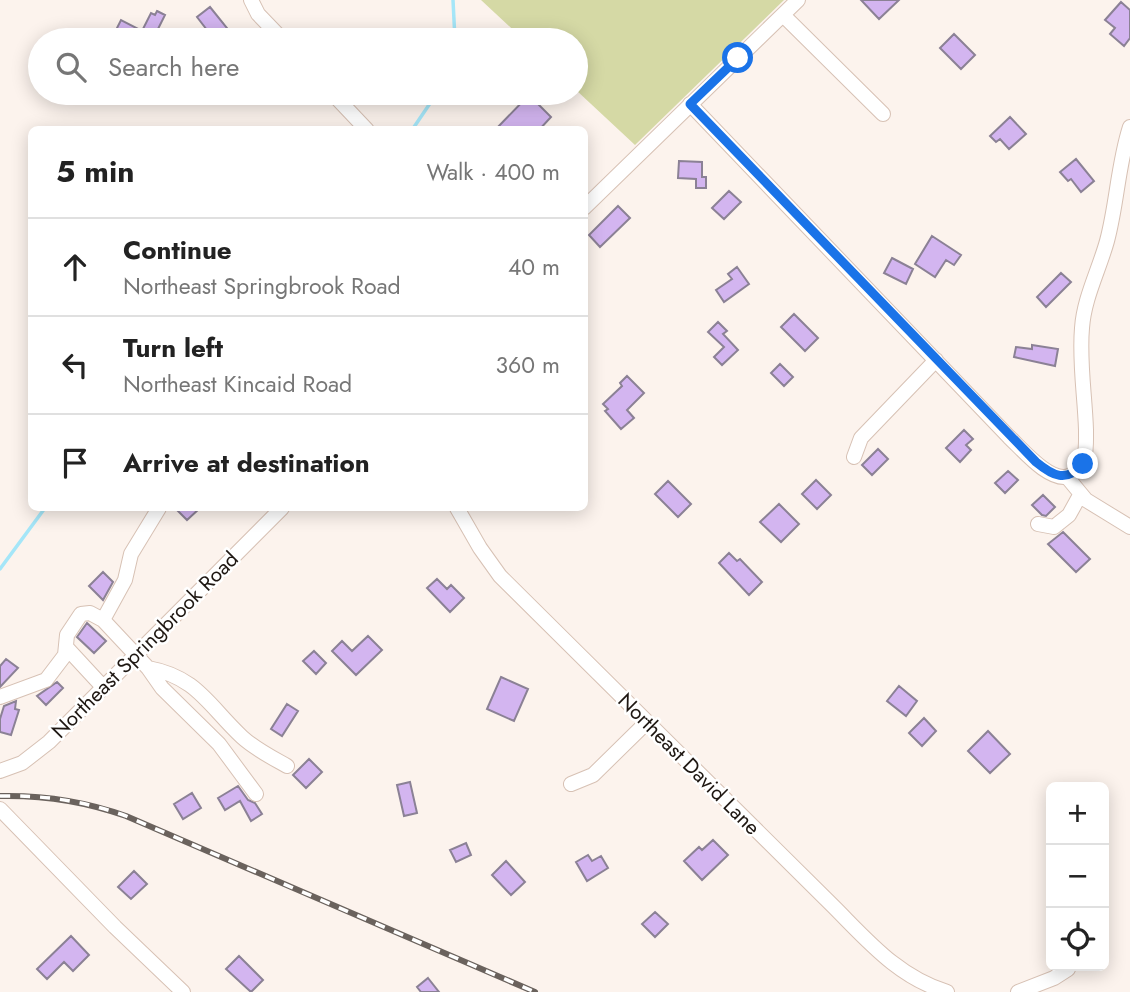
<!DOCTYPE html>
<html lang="en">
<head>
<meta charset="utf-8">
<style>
  body { margin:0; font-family:Jost,sans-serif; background:#f2f2f2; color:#222 }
  .controls { position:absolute; right:21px; bottom:21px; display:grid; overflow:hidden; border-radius:10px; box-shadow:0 4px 18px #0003 }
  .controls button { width:63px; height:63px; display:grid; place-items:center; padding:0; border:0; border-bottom:2px solid #e0e0e0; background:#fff; color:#222; font:35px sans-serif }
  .stop { position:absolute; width:21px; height:21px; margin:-16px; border:5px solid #1a73e8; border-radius:50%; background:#fff }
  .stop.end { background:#1a73e8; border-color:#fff; box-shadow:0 2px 7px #0008 }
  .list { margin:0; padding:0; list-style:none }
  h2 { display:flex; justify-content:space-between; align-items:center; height:91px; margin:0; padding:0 28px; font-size:30px }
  h2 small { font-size:23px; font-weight:400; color:#767676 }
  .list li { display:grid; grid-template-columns:46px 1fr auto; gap:21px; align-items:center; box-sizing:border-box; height:98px; padding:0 28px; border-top:2px solid #e0e0e0 }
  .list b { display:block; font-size:26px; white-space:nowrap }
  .list p { margin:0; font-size:23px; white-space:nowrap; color:#767676 }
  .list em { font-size:23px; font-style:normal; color:#767676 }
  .icon { flex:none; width:38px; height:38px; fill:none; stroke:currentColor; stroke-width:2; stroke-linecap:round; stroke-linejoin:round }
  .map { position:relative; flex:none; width:1130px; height:992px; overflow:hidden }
  .search { position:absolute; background:#fff; box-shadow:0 4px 18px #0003; left:28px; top:28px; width:560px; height:77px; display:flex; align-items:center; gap:18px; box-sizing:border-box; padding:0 24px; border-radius:38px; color:#767676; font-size:26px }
  .panel { position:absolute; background:#fff; box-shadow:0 4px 18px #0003; left:28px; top:126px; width:560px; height:385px; border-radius:10px }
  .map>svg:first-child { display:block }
  .green { fill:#d5d9a5 }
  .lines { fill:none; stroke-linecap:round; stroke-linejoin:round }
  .stream { stroke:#a5e6f8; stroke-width:3.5 }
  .building { fill:#d3b5f0; stroke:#8b8195; stroke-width:2 }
  .minor-casing { stroke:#d7c1b4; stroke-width:16 }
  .minor { stroke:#fff; stroke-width:14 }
  .rail-casing { stroke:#6a625d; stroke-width:6 }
  .rail { stroke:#fff; stroke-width:3.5; stroke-dasharray:10; stroke-linecap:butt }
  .route { stroke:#1a73e8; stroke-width:9 }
  .labels { text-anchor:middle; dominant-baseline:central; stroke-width:5; stroke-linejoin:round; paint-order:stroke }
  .street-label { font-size:21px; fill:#1e1712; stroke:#fff }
</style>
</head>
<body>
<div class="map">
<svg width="1130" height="992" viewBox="0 0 1130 992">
  <rect width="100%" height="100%" fill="#fcf3ed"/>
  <path class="green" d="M481 0H784L635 145 576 90V40H524Z"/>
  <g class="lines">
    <path class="stream" d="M453 0 455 40
      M412 130 437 93
      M0 569 45 508"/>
  </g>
  <path class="building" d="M861 0H899L879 19Z
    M1121 2 1130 10V38L1124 46 1110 34 1115 28 1105 20Z
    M210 7 227 28 214 39 197 17Z
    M157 11 165 15 155 35 152 34 148 40H118L112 38 121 20 142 31 151 13 155 15Z
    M954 34 975 55 961 69 940 48Z
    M529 95 551 117 539 130H495Z
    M1010 117 1026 134 1009 149 1000 139 996 142 990 136Z
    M1076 159 1094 181 1081 192 1071 179 1068 181 1060 172Z
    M679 161 702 162V177H706V188H696V179L678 178Z
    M729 191 741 202 724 219 712 208Z
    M618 206 630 218 600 247 589 235Z
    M932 236 961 255 954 265 946 260 935 277 915 264Z
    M892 258 913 269 906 284 884 273Z
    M737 267 749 284 724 302 716 290 732 279 728 274Z
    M1061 273 1071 282 1046 307 1037 297Z
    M794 314 818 338 805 351 781 327Z
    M718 322 727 331 723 334 738 350 722 365 714 357 724 347 708 332Z
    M1032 345 1058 349 1055 366 1014 357 1016 347 1032 349Z
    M780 364 793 377 784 386 771 373Z
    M627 376 644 393 627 410 634 418 621 429 605 411 608 409 603 404 622 386 620 383Z
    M964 430 973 439 966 445 971 450 960 462 946 448Z
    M878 449 888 459 872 475 862 465Z
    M1008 471 1018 480 1005 493 995 483Z
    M816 480 831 495 817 509 802 494Z
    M668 481 691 504 678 517 655 494Z
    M1043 495 1055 507 1046 516 1042 515 1032 505Z
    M779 504 799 524 781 542 760 522Z
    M175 508H200L187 520Z
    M1063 532 1090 559 1076 572 1048 544Z
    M729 553 737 561 740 559 762 582 749 595 719 563Z
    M103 572 113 582 103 600 89 586Z
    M437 579 447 589 451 585 464 598 450 612 427 588Z
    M87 623 106 641 94 653 77 637Z
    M368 636 382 650 356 675 332 651 342 641 352 651Z
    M314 651 326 663 316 674 303 661Z
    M6 659 18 668 0 687V666Z
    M501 677 528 689 514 721 487 709Z
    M57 682 63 688 46 705 37 696Z
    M899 686 917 701 906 716 887 701Z
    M16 701 15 709 19 710 11 735 0 732V719L4 706Z
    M287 704 298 711 282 736 271 729Z
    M924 718 936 731 922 746 909 733Z
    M988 731 1010 754 990 773 968 751Z
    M309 759 322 772 306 788 293 775Z
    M410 782 417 813 404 816 397 785Z
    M238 786 248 800 255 803 262 814 251 821 240 801 225 810 218 798Z
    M192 793 201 808 183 819 174 804Z
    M713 840 728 855 702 880 684 861 699 847 702 850Z
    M466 843 471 855 456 862 450 850Z
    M588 855 592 861 601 856 608 868 587 881 576 862Z
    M506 861 525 882 511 895 492 875Z
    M134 871 147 884 131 899 118 887Z
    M655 912 668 924 655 937 642 924Z
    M71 936 89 955 73 971 64 962 47 979 37 969Z
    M239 956 263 980 251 992 226 969Z
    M428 978 439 992H421L417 987Z"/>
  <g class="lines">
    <defs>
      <path id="minor" d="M251 0 258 14 283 40
        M783 15 883 114
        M332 93 367 130
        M690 104 1009 437C1022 449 1050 483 1069 476 1088 468 1086 447 1086 430 1085 396 1079 362 1082 328 1084 298 1099 270 1107 241 1117 204 1118 164 1130 127
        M584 208 798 0
        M854 457 861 438 936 360
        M1067 477 1086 500 1130 527
        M457 508 480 548 500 576 833 906C868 941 898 977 947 992
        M1038 524 1054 527 1069 515 1080 495
        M103 620 125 580 131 554 159 508
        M66 647 103 687
        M148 668C197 677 208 705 242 737 255 749 271 757 287 766
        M0 697 46 680 65 655 67 635 81 614 90 613 103 620 148 668 162 688 219 744 256 794
        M0 771 22 763 49 742 282 508
        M571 784 593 775 647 722
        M0 809 115 927 183 992
        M1018 992 1054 978 1068 969 1069 966"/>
    </defs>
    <use href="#minor" class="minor-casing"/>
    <use href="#minor" class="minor"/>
    <defs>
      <path id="rail" d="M0 796C45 795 84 801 126 816L535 992"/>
    </defs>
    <use href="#rail" class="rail-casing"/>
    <use href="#rail" class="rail"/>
  </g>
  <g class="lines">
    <path class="route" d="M738 58 690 104 1036 462C1053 476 1066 483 1083 464"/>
  </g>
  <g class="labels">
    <g class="street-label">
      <text transform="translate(145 645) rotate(-45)">Northeast Springbrook Road</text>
      <text transform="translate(689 764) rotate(45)">Northeast David Lane</text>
    </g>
  </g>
</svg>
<div class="controls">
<button>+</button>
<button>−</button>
<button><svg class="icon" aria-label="locate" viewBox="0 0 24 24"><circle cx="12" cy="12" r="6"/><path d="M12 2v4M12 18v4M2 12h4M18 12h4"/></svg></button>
</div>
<div class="stop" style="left:738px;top:58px"></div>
<div class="stop end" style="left:1083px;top:464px"></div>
<div class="search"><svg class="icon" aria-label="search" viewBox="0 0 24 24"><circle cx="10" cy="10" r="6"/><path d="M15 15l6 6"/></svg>Search here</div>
<section class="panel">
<h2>5 min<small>Walk · 400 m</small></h2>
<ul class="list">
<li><svg class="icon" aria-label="ahead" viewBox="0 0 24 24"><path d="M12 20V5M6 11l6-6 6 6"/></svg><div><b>Continue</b><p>Northeast Springbrook Road</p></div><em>40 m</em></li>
<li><svg class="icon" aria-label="left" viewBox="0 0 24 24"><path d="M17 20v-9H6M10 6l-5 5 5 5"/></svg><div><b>Turn left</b><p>Northeast Kincaid Road</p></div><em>360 m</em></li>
<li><svg class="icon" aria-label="arrive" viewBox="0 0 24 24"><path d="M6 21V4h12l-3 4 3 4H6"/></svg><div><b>Arrive at destination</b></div></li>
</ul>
</section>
</div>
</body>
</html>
